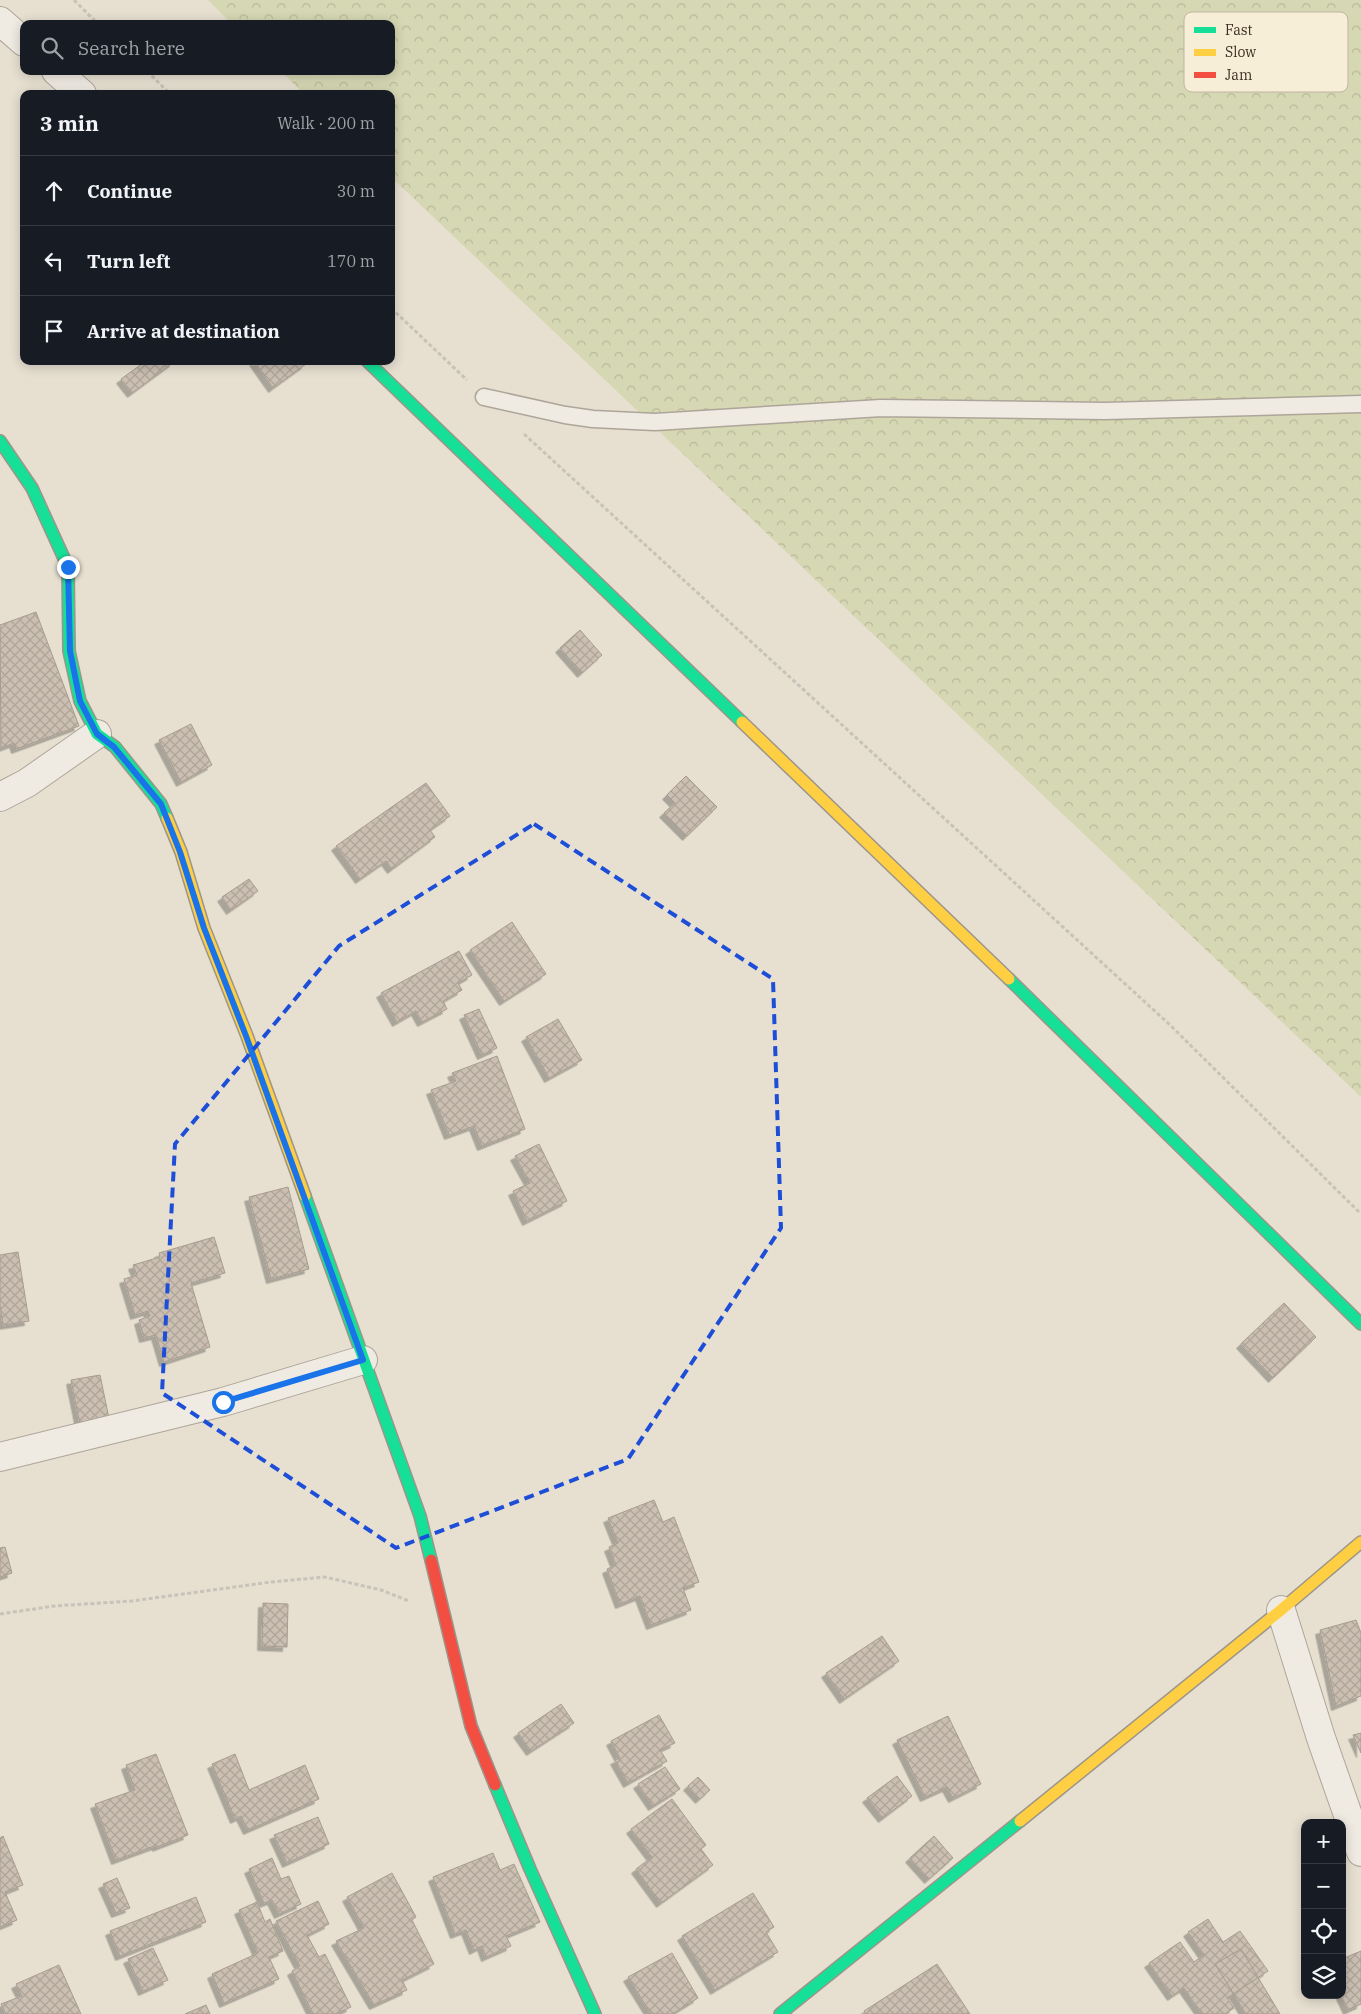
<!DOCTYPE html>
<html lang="en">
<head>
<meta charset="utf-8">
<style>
  body { margin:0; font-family:"IBM Plex Serif",serif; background:#20242c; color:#f1f3f6 }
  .controls { position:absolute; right:15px; bottom:15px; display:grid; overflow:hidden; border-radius:10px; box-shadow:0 2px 12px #0003 }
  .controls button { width:45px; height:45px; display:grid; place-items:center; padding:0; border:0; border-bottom:1px solid #363941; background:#171b24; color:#f1f3f6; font:25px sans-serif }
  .stop { position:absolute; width:15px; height:15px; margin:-11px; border:4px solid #1a73e8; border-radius:50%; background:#fff }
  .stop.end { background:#1a73e8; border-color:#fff; box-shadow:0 1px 5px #0008 }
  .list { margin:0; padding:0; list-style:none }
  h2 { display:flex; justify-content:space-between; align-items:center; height:65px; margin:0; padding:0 20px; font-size:21px }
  h2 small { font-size:16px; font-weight:400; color:#9ea1a6 }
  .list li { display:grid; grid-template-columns:32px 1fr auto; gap:15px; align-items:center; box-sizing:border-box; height:70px; padding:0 20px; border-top:1px solid #363941 }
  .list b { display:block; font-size:19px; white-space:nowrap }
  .list em { font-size:16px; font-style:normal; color:#9ea1a6 }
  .icon { flex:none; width:28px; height:28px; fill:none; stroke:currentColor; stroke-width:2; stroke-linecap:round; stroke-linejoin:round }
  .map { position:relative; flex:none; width:1361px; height:2014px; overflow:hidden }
  .search { position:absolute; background:#171b24; box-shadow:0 2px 12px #0003; left:20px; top:20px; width:375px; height:55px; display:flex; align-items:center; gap:12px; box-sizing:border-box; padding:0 18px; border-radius:10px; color:#9ea1a6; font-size:19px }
  .panel { position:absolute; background:#171b24; box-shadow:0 2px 12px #0003; left:20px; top:90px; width:375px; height:275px; border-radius:10px }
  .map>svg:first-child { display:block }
  .forest { fill:url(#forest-crowns) }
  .building { fill:url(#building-cross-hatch); stroke:#a89c90; filter:url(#shadow) }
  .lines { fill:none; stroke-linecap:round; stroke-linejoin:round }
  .lane-casing { stroke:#ada599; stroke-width:19 }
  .street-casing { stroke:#ada599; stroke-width:30 }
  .fast-casing { stroke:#9c958a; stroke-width:14 }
  .slow-casing { stroke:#9c958a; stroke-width:14 }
  .jam-casing { stroke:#9c958a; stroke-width:14 }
  .path { stroke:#c8c2b9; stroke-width:3; stroke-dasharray:4 2.5; stroke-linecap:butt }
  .lane { stroke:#efebe3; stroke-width:16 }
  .street { stroke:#efebe3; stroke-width:28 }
  .fast { stroke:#16e098; stroke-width:11 }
  .slow { stroke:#ffcf43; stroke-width:11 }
  .jam { stroke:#f24e42; stroke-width:11 }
  .route { stroke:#1a73e8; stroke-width:6 }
  .marked { fill:none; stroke:#1d4ed8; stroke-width:4; stroke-dasharray:10 6; stroke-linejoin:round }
  .key { fill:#f7eed8; stroke:#bfb4a1; stroke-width:1 }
  .key-label { font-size:14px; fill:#3d2e20 }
</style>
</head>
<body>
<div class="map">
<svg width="1361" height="2014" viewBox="0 0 1361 2014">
  <defs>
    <pattern id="forest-crowns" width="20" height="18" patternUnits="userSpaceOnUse" patternTransform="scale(1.25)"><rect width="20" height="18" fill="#d6d7b3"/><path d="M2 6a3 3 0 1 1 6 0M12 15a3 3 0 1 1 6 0" fill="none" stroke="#b9b99a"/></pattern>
    <pattern id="building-cross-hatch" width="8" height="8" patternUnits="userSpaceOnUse" patternTransform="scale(1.25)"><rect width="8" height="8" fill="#cbbfb2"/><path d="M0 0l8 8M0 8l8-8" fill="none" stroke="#afa499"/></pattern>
    <filter id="shadow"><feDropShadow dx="-4.5" dy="4.5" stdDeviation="0" flood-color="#0004"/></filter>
  </defs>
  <rect width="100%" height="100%" fill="#e7e0d1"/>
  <path class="forest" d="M208 0H1361V1097L391 177V94H304L281 71H391V24H232Z"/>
  <path class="building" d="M146 361 174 362 132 393 121 379Z
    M254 361H303L306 364 273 388Z
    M36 612 79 726 16 749 14 743 1 748 0 625Z
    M580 630 602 655 582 673 560 648Z
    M191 724 212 765 181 782 159 740Z
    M686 776 717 807 687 836 664 813 675 803 667 795Z
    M426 783 450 816 430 830 435 837 392 869 386 861 360 879 336 846Z
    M249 879 258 891 231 910 222 897Z
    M512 922 546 974 504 1001 470 950Z
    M459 951 472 975 458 983 462 990 443 1001 447 1009 422 1022 416 1011 397 1022 381 993Z
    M479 1009 497 1048 482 1055 464 1015Z
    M558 1019 582 1060 549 1078 526 1037Z
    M497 1056 525 1129 482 1146 474 1126 449 1135 431 1090 456 1081 452 1073Z
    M539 1144 567 1201 527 1221 513 1191 530 1183 515 1156Z
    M288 1187 309 1269 271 1279 249 1197Z
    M214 1237 225 1273 191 1283 210 1347 164 1362 156 1335 144 1338 139 1320 150 1316 148 1311 135 1315 124 1279 137 1275 133 1265 160 1257 159 1253Z
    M18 1252 29 1321 3 1325 0 1305V1255Z
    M1284 1303 1316 1337 1273 1378 1241 1344Z
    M100 1375 111 1428 82 1434 71 1380Z
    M654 1500 663 1522 674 1517 699 1582 683 1588 691 1610 651 1625 640 1596 620 1604 607 1569 616 1565 609 1547 618 1543 608 1518Z
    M5 1547 12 1573 0 1577V1548Z
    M263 1603 288 1604 287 1647 262 1646Z
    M1356 1620 1361 1633V1696L1336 1706 1320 1630Z
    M882 1636 899 1661 844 1699 826 1673Z
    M561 1704 574 1723 531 1751 518 1733Z
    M659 1715 675 1743 660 1750 667 1761 628 1783 615 1760 620 1758 611 1741Z
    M948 1716 981 1784 953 1798 947 1787 925 1797 897 1740Z
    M1361 1733V1753L1353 1735Z
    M156 1754 188 1835 157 1847V1845L116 1860 95 1804 135 1790 126 1765Z
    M235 1754 249 1790 305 1765 319 1799 248 1830 241 1816 235 1819 212 1764Z
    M665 1767 680 1789 653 1806 638 1784Z
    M897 1776 912 1796 883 1818 867 1798Z
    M698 1777 710 1790 700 1799 688 1786Z
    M672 1799 706 1845 701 1849 713 1865 661 1903 636 1869 652 1857 631 1829Z
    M318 1817 329 1844 287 1863 274 1835Z
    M3 1836 23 1885 5 1892 17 1920 0 1927V1838Z
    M934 1836 953 1858 929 1879 910 1858Z
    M493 1853 500 1870 514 1864 540 1922 506 1936 511 1946 486 1957 482 1946 474 1950 466 1930 455 1934 433 1877Z
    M272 1858 281 1879 289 1876 301 1904 279 1914 272 1900 264 1903 249 1869Z
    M392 1873 416 1917 412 1920 434 1964 402 1980 407 1990 374 2005 336 1941 364 1928 347 1897Z
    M117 1878 130 1908 116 1913 103 1884Z
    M753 1893 774 1927 766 1932 778 1952 715 1990 682 1936Z
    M196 1897 206 1922 120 1956 110 1931Z
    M318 1901 329 1924 307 1935 319 1957 325 1954 351 2007 336 2014H313L292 1971 300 1966 276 1921Z
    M257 1902 265 1922 270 1919 283 1951 269 1957 279 1979 224 2003 212 1974 258 1953 239 1910Z
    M1208 1919 1223 1942 1240 1931 1268 1971 1227 1998 1234 2008 1225 2014H1202L1184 1988 1172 1996 1149 1963 1180 1942 1194 1962 1204 1955 1188 1932Z
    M153 1948 168 1980 143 1991 128 1959Z
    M1241 1949 1280 2014H1246L1215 1964Z
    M1361 1951V2004L1348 2010 1341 1995 1342 1959Z
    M672 1953 698 1998 672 2014H651L628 1977Z
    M937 1964 970 2014H866L864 2011Z
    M59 1965 81 2014H6L1 2004 22 1996 16 1984Z
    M206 2005 210 2014H185Z"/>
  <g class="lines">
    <defs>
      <path id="lane" d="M484 397 565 415 593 419 655 422 881 408 1105 411 1361 404"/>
      <path id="street" d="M0 21 24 42
        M56 71 82 94
        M0 797 27 783 97 734
        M0 1457 223 1402 363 1360
        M1281 1610 1321 1738 1361 1852"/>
      <path id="fast" d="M367 361 742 722
        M0 441 32 488 68 567 69 651 80 701 97 734 115 747 161 804 167 818
        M1009 979 1361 1324
        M305 1196 420 1516 431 1560
        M495 1785 530 1869 595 2014
        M780 2014 1020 1821"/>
      <path id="slow" d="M742 722 1009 979
        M167 818 181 852 204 928 247 1036 305 1196
        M1020 1821 1281 1610 1361 1542"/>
      <path id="jam" d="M431 1560 471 1726 495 1785"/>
    </defs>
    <use href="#lane" class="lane-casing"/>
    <use href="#street" class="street-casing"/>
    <use href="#fast" class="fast-casing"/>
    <use href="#slow" class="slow-casing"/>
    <use href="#jam" class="jam-casing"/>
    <path class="path" d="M74 0 98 24
      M147 71 170 94
      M391 308 467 380
      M524 434 1169 1024 1361 1214
      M0 1614 54 1606 132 1601 271 1582 325 1577 381 1590 409 1601"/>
    <use href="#lane" class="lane"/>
    <use href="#street" class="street"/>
    <use href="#fast" class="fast"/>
    <use href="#slow" class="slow"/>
    <use href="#jam" class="jam"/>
  </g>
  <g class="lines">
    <path class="route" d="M68 567 70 651 80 701 97 734 114 747 161 804 180 852 204 928 246 1036 363 1360 223 1402"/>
  </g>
  <path class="marked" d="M534 824 773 979 781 1228 628 1459 396 1548 162 1393 175 1144 339 946Z"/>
  <rect x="1184" y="12" width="164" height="80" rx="8" class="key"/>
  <rect x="1194" y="27" width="22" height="6" fill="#16e098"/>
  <rect x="1194" y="49" width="22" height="7" fill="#ffcf43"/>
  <rect x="1194" y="72" width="22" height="6" fill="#f24e42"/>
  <g class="key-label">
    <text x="1225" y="35">Fast</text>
    <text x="1225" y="57">Slow</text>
    <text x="1225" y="80">Jam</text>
  </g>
</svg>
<div class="controls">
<button>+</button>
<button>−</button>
<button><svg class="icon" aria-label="locate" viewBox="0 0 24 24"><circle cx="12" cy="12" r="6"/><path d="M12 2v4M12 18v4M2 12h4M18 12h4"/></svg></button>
<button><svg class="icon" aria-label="layers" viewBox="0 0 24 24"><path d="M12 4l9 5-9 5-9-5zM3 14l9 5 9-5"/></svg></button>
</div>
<div class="stop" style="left:223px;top:1402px"></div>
<div class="stop end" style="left:68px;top:567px"></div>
<div class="search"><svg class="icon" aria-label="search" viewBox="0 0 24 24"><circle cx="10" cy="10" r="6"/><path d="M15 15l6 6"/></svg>Search here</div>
<section class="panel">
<h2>3 min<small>Walk · 200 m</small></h2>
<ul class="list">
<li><svg class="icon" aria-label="ahead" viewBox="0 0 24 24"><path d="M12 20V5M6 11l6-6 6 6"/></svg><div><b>Continue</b></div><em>30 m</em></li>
<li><svg class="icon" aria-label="left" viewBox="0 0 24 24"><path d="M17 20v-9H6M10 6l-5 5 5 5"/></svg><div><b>Turn left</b></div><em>170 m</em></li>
<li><svg class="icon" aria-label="arrive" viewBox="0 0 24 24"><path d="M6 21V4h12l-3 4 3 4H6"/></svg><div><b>Arrive at destination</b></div></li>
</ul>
</section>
</div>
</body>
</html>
